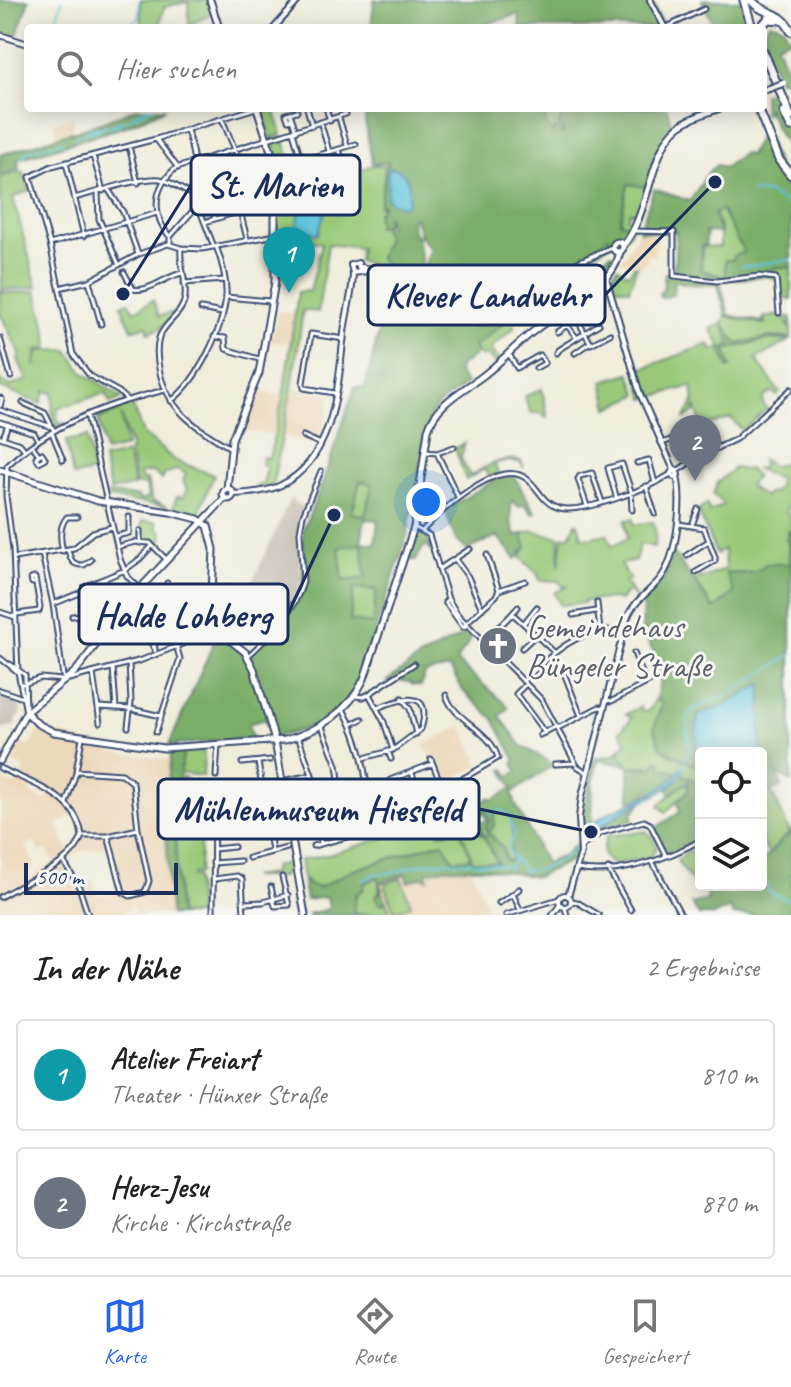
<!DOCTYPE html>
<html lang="de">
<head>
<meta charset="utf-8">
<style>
  body { margin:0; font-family:Caveat,sans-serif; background:#f2f2f2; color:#222 }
  .controls { position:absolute; right:24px; bottom:24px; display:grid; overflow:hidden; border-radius:8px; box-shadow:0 4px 20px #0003 }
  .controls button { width:72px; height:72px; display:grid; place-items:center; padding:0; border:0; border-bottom:2px solid #e0e0e0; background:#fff; color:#222; font:40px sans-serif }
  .scale { position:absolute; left:24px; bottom:20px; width:154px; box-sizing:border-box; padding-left:8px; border:4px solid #1b2f5e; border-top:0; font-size:22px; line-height:28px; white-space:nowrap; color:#1b2f5e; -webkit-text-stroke:6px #f6f6f2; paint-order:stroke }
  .you { position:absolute; left:426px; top:502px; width:28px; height:28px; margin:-20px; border:6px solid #fff; border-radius:50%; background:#1a73e8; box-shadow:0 0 0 12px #1a73e833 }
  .badge { display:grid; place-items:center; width:52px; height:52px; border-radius:50%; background:#2563eb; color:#fff; font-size:26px; font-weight:700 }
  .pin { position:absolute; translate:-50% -66px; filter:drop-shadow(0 2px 4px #0008) }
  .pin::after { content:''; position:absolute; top:42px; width:28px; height:24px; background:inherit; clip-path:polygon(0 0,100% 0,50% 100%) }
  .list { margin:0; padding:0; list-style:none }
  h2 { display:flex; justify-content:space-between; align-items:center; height:104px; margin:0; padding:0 32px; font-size:34px }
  h2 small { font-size:26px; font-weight:400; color:#767676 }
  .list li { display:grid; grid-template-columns:52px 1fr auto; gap:24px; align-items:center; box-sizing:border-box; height:112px; margin:0 16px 16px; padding:0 16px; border:2px solid #e0e0e0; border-radius:8px }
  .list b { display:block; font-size:30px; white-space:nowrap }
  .list p { margin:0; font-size:26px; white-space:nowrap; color:#767676 }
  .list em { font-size:26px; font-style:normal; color:#767676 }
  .icon { flex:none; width:44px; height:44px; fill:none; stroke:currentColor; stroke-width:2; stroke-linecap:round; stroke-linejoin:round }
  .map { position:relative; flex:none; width:791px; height:915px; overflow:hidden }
  .search { position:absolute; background:#fff; box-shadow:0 4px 20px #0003; left:24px; right:24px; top:24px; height:88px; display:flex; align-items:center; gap:20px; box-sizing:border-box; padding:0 28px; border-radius:8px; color:#767676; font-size:30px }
  .sheet { height:360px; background:#fff }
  nav { display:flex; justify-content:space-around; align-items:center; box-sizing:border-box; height:112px; border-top:2px solid #e0e0e0; background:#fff; font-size:22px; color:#767676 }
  nav a { display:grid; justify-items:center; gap:4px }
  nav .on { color:#2563eb }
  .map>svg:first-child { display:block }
  .built { fill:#ecd8ba; fill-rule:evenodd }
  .industrial { fill:#cbc3b8 }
  .green { fill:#99c978; stroke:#5a7c6b; stroke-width:2 }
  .forest { fill:#7aad68; stroke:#4a6e63; stroke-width:2; fill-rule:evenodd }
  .water { fill:#60c4dd; stroke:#3e7a9e; stroke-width:2 }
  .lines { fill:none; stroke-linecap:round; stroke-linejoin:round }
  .stream { stroke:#60c4dd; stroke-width:2 }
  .minor-casing { stroke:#3b4c71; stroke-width:7 }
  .tertiary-casing { stroke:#3b4c71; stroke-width:8 }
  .secondary-casing { stroke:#3b4c71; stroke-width:9 }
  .motorway-casing { stroke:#3b4c71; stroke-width:11 }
  .minor { stroke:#fff; stroke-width:3 }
  .tertiary { stroke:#fff; stroke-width:4 }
  .secondary { stroke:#fff; stroke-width:5 }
  .motorway { stroke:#fff; stroke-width:7 }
  .secondary-bridge-casing { stroke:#3b4c71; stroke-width:9; stroke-linecap:butt }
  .secondary-bridge { stroke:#fff; stroke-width:5 }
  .labels { text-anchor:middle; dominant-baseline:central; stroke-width:6; stroke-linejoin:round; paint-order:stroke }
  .worship-label { font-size:34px; fill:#5b616d; stroke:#f6f6f2; text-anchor:start }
  .leader { fill:none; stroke:#1b2f5e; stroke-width:3 }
  .callout-dot { fill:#1b2f5e; stroke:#f6f6f2; stroke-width:3 }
  .callout { fill:#f6f6f2; stroke:#1b2f5e; stroke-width:3 }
  .callout-label { font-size:36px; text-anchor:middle; font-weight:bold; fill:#1b2f5e }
</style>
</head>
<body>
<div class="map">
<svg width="791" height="915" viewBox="0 0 791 915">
  <rect width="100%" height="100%" fill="#f6f6f2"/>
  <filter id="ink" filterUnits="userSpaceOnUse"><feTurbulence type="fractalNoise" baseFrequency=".0125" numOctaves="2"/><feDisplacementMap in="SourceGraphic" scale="16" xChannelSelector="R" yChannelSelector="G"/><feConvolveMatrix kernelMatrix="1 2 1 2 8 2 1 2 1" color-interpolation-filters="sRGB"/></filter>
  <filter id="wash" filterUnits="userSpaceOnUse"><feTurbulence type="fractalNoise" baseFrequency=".006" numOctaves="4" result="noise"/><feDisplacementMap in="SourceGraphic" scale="32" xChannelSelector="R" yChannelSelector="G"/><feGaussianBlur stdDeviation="1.8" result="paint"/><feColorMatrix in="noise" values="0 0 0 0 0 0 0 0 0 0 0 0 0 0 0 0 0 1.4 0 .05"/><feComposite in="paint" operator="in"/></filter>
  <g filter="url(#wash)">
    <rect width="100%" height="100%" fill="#f0eddb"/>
    <path class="built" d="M74 116 73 132 57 137 53 123Z
      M638 233H659L654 256H647V262H643L642 267 621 261Z
      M275 311 295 314 290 343 270 342 278 315Z
      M292 388 331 395 324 428 317 445 281 435Z
      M256 391 283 396 273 435 238 430Z
      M462 726 480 765 444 783 437 766 423 745Z
      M40 728 89 743 112 746V752L170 760 165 810 170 915H134L133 906 128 907V909L124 910V915H85L84 913 0 915V778L15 785 18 779 32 786 29 793 46 801 49 790 22 777 25 768 13 763 21 744 30 748ZM74 816 80 835 78 842 69 853 58 824ZM34 841 39 852 46 850 55 863 46 868 42 864 44 869 29 878 26 872 35 866 26 845ZM108 847 120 892 109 895 97 894 93 880 79 883 68 861 78 852Z
      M471 868 490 915H392L379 883 405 874 408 881 427 877 425 872 434 869Z"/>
    <path class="industrial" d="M290 499 305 508 298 531 302 577 299 590 280 621 268 633 256 634 236 618Z
      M0 693 17 700 21 711 14 726 0 730Z"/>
    <path class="green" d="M140 0H207L210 15 189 25 188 2 164 7 159 27 162 28H121L137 27 142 24Z
      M550 108H556L562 112 559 126 563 128 564 133H552L546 125 545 115Z
      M274 109 282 134 271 138 263 112Z
      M283 137 291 162 280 166 272 140Z
      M292 165 300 190 373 165 385 166 382 195 386 240 379 258 386 270 358 261 360 248 328 244 318 312 303 310 292 388 272 487 258 489 257 486 263 484 267 467 261 465 263 457 269 458 283 397 298 292 310 291 322 243 277 236C274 211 286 191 280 168Z
      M24 172 30 191 13 197 37 287 2 290 0 177Z
      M628 184 647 187 638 215 630 211 627 218 636 223 624 239 614 240C605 251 588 253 576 261 517 298 487 312 418 284 441 290 465 297 490 296 535 295 577 262 609 236L611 241 622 239 633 225 620 223Z
      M721 210 745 252 734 260 725 277 701 270 702 246 720 247V227L714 214Z
      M634 266H637L629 289 611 286 610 278 618 267 628 274Z
      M784 266 791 267V299H779L778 280 767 276 774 268Z
      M0 291 5 293 37 291 49 342 48 348 37 350 35 367 39 351 68 350 83 372 122 398 110 403 106 393 58 408 57 417 60 424 66 423 55 428 52 420 53 393 45 391 41 404 0 388V380L11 386 27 380 18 359 20 354 0 313Z
      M542 296 547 303 521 321 516 313 508 318 515 327 490 349 499 360 495 364 486 354 482 357 473 348 508 319 503 313 510 308Z
      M153 300 159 316 178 311 161 328 149 333 147 326 132 329 121 305 129 302 135 311Z
      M502 308 474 328 471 316 477 309Z
      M779 315 783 318 791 317V327L785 321 791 329V338L771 337 737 344 724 325 731 345 722 349 729 368 731 367 725 350 769 339 789 341 756 359 780 393 777 396 772 392 764 397 763 404 767 409 743 431 731 418 702 427 695 406 694 413 684 419 694 402 692 386 645 399 636 372 638 370 709 344 712 350 721 347 711 329 723 323 726 316 764 324V318Z
      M630 373 638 395 609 408 603 381Z
      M542 389 548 418 540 413H531L524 397Z
      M131 401 143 434 176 461 214 475 198 514 172 510 177 496 182 498 187 490 183 481 186 474 177 469 165 474 162 480 153 472 140 473 142 480H147L152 501 168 507 109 498V494L138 497 140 501 148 498 146 484 136 485 129 450 131 449 121 416 126 447 105 452 98 419 120 412 91 418V416Z
      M87 437 94 472 73 476 66 441Z
      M709 437 716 448 693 459 688 449Z
      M465 443 461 458 470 476C487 466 501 456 521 461L524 468 520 462 509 461 494 463 498 473 490 478 484 469 466 480 455 448Z
      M127 454 134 486 110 491 103 459Z
      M762 459 773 466 791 461V503L786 510 791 521V530L787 533 790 564H765C756 576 741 573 726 573L734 593 714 609 692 576 696 573 701 579 725 569 724 549 716 554 698 511 707 504 710 512 724 504 713 495 717 483 735 467 742 470 749 469 756 476 749 486 764 497 769 492 773 493 778 486 779 479 756 469 763 467Z
      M360 480 372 483 365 516 352 513Z
      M633 518 634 525 653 522 656 534 654 547 640 544 635 560 620 565 630 579 625 582 636 598 628 591 619 601 614 599 584 601V603L560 605 554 593 568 586H563L558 581 540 580 537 573 520 557 527 547 522 534 533 531 560 537 559 567 563 536H570L576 523H578L582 537 587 538 607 534 612 546 628 538 625 521Z
      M142 521 157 522V527L163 533 162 541H141Z
      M362 544 366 579 342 581 339 547Z
      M354 587 377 590 373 624 350 621Z
      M763 683 760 739 765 761 761 775V753H701V788L693 779 659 767 658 760 653 767 630 766 618 754 627 742 620 731 632 718 626 714 641 706V711H649L656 698 662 704 654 728 669 754 684 758 696 756 698 715 722 706Z
      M201 748V753H204L203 776 180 773 184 750Z
      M183 777 187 779 191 789 189 797 198 798 197 804 202 805 199 873 192 874V877H196L198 915H179C177 880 167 807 183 777Z
      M687 780 689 790 666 812 659 805Z
      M771 791 790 832 770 856 761 842V794Z
      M476 806 472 819 467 813 478 832 482 833 480 820 482 823 487 820 483 813 478 816 476 813 486 811 490 821 486 831 498 808 508 813C516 829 512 845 512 862L506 860 503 848 484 836 498 864 473 861 470 855 468 859 454 860 442 842 350 871 327 886 314 887 303 879 300 860 331 854 436 822 440 834 459 828 455 817Z
      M646 831 654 838 657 846 651 857 613 864C598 857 604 848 607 836Z
      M693 849 701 860V879L694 884 677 861Z
      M292 861 294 870 282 874 283 877H251L273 874V867Z
      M379 877V904L386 902 389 908 388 915 353 913C355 893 359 883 379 877Z
      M401 878 411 905 394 911 385 884Z"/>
    <path class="forest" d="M0 0H29L16 38 0 33Z
      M374 0H651L665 28H520L519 14 475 28H371Z
      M702 0H741L749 28H715Z
      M770 22 783 26 790 38 777 44 790 78 779 80C773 64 755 35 770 22Z
      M772 91 791 131V154L775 127 767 106V114H763V94Z
      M136 108H166L126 126 18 159 19 170 0 175V155L106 121Z
      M366 108H514L516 113 527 112 529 108H550L545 115 546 125 552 133 555 128 563 133V128L559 126 562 113 556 108H667L672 127 663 139 647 187 628 184 620 222 634 225 624 238 611 242 609 236C549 286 497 314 418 283L431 248 420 236 415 217 411 219 414 235 417 236 422 262 415 280 390 269 379 258 386 240 383 227H389L387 215 386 224 377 227V214L384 203 379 206 388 163H372L365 121Z
      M763 129 779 169 791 180V267L774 268 767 276 720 281 729 315 762 322 764 318 765 324 726 316 718 285 686 284 674 280 673 295 661 298 659 293 663 290 665 273 674 274 676 232 639 231 654 189 690 201 709 171 717 165 724 168 743 153 749 155ZM721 210 744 252 734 256 733 260H725V276L720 277 701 270 702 246 705 247 707 233 704 232 720 233 714 214Z
      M611 253 614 256 599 278 589 270 547 303 542 296C566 284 591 266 611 253Z
      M398 283 427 296 468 306 472 309 470 315 473 318 474 327 502 308 518 305 504 313 508 319 474 347 478 353 459 367 458 372 466 384 438 405 429 418 407 536 355 693C332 721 303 734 267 737L270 734 265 719 248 724 253 738 169 745 216 637 220 636 239 649 245 657 278 627 304 585 303 530 321 487 355 387 365 388 381 323 391 315ZM360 481 372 484 365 516 352 513ZM365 519 378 520 375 544 361 542ZM362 544 366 578 343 581 339 547ZM354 588 376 590 373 624 350 621Z
      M723 323 737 344 772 337 791 340 769 339 726 350 731 367 728 368 721 348 731 345Z
      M501 476H514L535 512 533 514 524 504 519 507 513 501 511 503V521L516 536 522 534 527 547 516 559 497 536 467 550 456 540 445 510Z
      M791 530V782L777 773 782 786 761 794V775L765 761 760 739 762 684 722 706 698 715 695 766 661 748 654 728 662 704 656 698 661 678 660 664 642 631 643 599 664 578 673 552 714 609 734 593 726 573C740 573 756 576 765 564H789V545L786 539Z
      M416 531 427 535 433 554 428 546H424L416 560H407Z
      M468 632 472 638 456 661 509 707 500 716 522 746 550 762 552 766 512 793 516 805 546 864 564 855 578 842V857L536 877 484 868H445L426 872 428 879 421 877 408 882 405 874 380 883 386 902 379 904 375 895 380 893 378 877 365 882 363 890 356 894 353 913 366 915H310L308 914 329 909 327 897 306 900 302 877 307 884 319 888 350 871 442 842 454 860 468 859 470 854 459 828 440 834 436 822 453 817 456 818 473 861 498 863 483 835H491L503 848 506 860 512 862 510 845 514 829 508 813 498 809 494 814V826L488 833 485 826 490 821 486 811 477 813 482 833 480 835 476 827 469 824 465 816 469 814 472 818 476 806 490 797 492 800 513 788 503 770 505 769 510 776 518 771 513 763 516 761 494 719 464 692 450 668 425 673 421 686 411 684 410 682 395 680 389 684 387 681 419 658Z
      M621 748 619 754 630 766 653 767 658 760 662 762 660 767 693 779 701 788V838L668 855 654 829 680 812 678 801 689 790V781L671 794 666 787 630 802 629 766 598 760 593 782 592 821 585 826 581 825 594 758 613 755Z
      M184 751C172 805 176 860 179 915H170L165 810 171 752Z
      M642 802 632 813 633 820 601 831 599 829 628 808Z
      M791 831V915H733L730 908 714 915H699L691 904 708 900 705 887 761 885V862Z"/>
    <path class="water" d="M391 168C411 170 410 188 408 203L405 206 395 204 387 199 388 171Z
      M322 194 326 208 318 234 296 230 300 212 298 201Z
      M762 684 760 739 765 761 761 774V753H701V771L698 769 696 740 698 715 722 707Z
      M681 767 684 769C671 793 650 796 628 808 614 815 605 828 590 831L582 842C590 803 663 805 681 767Z"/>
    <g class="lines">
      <path class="stream" d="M54 28 62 0
        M120 28 139 19V0
        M136 116 148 110
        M112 125 131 118 141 110 153 108
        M89 133 105 127
        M73 139 92 129 115 126 123 122
        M21 158 30 150 63 142
        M751 192 767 193 791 206
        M741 266C759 268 772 259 791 260
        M683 768 689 752 687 719 693 709 729 694 791 655
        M489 815 499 809 508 814 515 833C499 860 518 853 523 871 545 872 566 859 580 843
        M761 872 769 892 791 901
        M375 874C392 875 407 867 423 864 451 859 482 862 510 867L513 860
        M362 879 366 880 374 874"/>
    </g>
  </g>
  <g filter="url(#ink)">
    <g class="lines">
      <defs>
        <path id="minor" d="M665 28 704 9
          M307 108 312 126
          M326 108 330 121
          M290 113 286 114 288 120 292 119
          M339 118 347 145
          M222 119 241 164 242 219 247 239
          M321 124 329 151
          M187 130C193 151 195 170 201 191
          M296 131 290 113 297 111
          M293 132 301 159
          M156 139 178 168
          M129 146 138 183
          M339 149 344 167
          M321 154 327 171 355 164
          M93 156 103 191
          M305 159 311 177
          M66 163 84 236
          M298 181 318 174
          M108 189 123 212 138 254
          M207 189 215 219
          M98 193 99 219 119 265
          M194 195 207 189 356 144
          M194 195 214 247
          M74 198C95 193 140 177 160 179 172 181 183 192 194 195
          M205 222 277 200
          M634 231 674 232V276L717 281 759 276 776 278 779 313
          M170 237C151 215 153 187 176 168L346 114
          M50 244 157 213
          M170 244V237L197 206
          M181 248C179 264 187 281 185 297 183 315 164 322 159 338 156 348 157 358 159 368 166 409 196 428 229 447
          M124 272 133 289C149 293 167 275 183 273
          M89 281 101 324
          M184 283 224 280
          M59 288 89 281 139 254 168 244 181 248 202 249 276 235
          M226 297 270 301
          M570 306 591 344 610 334
          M201 309 222 313
          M567 325 576 337
          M557 332 592 308
          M214 337 225 338 226 349 262 360
          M0 338 11 377
          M556 353 558 350 599 324
          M575 353 589 343
          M509 354 517 368 540 355 545 363 536 368
          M335 393 304 388 303 383 311 334 344 339
          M0 398 2 399 0 406
          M127 400 119 392 90 376 73 354 50 244 30 177 52 166 156 139 256 108
          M171 401C198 381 223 329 226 296 227 279 222 262 216 246
          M23 403 45 413 52 427
          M0 410 52 427 54 431
          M87 415 120 559 127 576 140 589
          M0 422 34 433 38 440
          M52 433 63 460
          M303 436 321 444
          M0 437 20 444 24 449
          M3 438 8 424
          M661 443 705 430 718 448
          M32 445 39 455 36 457 39 462 45 458 42 453 39 455
          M426 452 437 453 454 447
          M437 453 458 497
          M637 463 649 460 655 483
          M677 471 698 457 736 439 791 389
          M646 486 655 514
          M616 496 608 468 622 464 631 491 632 510
          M587 506 578 479 580 476 592 473 602 502
          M679 524 704 528 715 557V561L696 572
          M692 525 698 509
          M414 527 429 535 448 599 458 615 542 700 577 766 588 773
          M423 530C441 511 499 456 527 479 539 488 542 503 559 508 584 514 649 488 671 474
          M116 536 129 533V517
          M140 543V531
          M117 547 135 542 150 543 165 558
          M68 549C70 560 73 566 84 565L91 560
          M63 551C60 540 59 526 67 517H77
          M42 554 53 604 63 676 66 680
          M487 555 499 590
          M687 555 707 542
          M14 558 74 548 93 532 112 527
          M455 559 468 577 482 609
          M439 569 470 549
          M167 583 170 591 167 609
          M94 587 104 608 117 618
          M85 591 84 587 125 570 140 559 152 546
          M134 597 153 623 155 651
          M448 599 445 602 463 627 466 626
          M597 603 600 631
          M53 604 94 587 93 584
          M145 609 140 614 153 647
          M0 612 15 617
          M17 614 39 611 40 607 35 578 31 579 32 583H36
          M149 614 162 609 170 610 184 626 189 642
          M573 615 596 611
          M72 616 88 614
          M510 616 518 607
          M524 623 537 607
          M465 624 496 596 499 590 525 581
          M81 626 87 624 89 619 83 592
          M208 634 212 619
          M541 638 551 627
          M484 642 510 616 514 615 554 652
          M522 648 537 634
          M634 653 646 683
          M248 656C270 636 295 611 303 582L300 532 303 515 321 471
          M0 658 18 672 26 712
          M10 664 25 675 26 712
          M113 668 116 708
          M562 668 581 716
          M18 672 13 549 6 496 7 466C49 424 109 404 165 390
          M93 673 100 723
          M69 679 142 660 210 633H221
          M523 681C548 657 584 622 622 632
          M23 684 41 678 62 680
          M526 684 516 694 545 733
          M0 690 23 698
          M356 696 363 697 369 694 414 664
          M402 698 410 709 416 734
          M606 700 612 701 651 681
          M99 707 131 709 161 716
          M377 708C400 699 434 687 421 729L393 750
          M343 709C361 741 366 771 369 807
          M321 724 337 765 347 837
          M352 724 362 719
          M128 727 131 702 129 663
          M558 728 599 707 604 708
          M156 732 180 659 177 648
          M540 735 557 726
          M298 736 312 775 321 844
          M82 738 76 771 122 774 133 783 138 829 149 881 145 892 130 896 123 892 108 836
          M388 751 391 759
          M364 758 393 750 384 722 369 694
          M431 759 458 829
          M258 762 272 851
          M242 763 270 760
          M555 764 575 763
          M0 768C32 784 77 795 82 836
          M412 773 419 796
          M216 776 218 744
          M281 781 312 775
          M239 793 262 792
          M421 797 426 818
          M66 803 76 773
          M394 803 390 780 432 764
          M391 804 396 826
          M214 808 239 804
          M266 814C316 817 373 812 420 797 448 788 473 773 498 758 491 730 454 721 446 695
          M214 821H235L237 819
          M249 825 267 822
          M215 834 239 833
          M82 836H108L138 829
          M313 846 372 830 367 808
          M581 847 601 833 644 821 650 824 666 856
          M214 849 234 847
          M249 858 287 848
          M64 862 79 887 88 915
          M213 863 240 861
          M653 863 681 915
          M577 869C615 877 668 859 701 840
          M608 869 631 910
          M214 879 237 876 242 879 244 915
          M271 887 274 899
          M513 894 519 889
          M0 897C25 881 74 865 82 836
          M273 899 275 906 289 905 282 877
          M571 901 577 902 599 915
          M245 903 263 902 288 895
          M499 903 513 894 520 910
          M565 908 567 915
          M213 915 214 798 220 792 237 794
          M506 915 559 899"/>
        <path id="tertiary" d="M650 0 665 28
          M274 28 299 0
          M0 35 28 44
          M361 267 388 273 446 297 466 301H496L535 290 579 262 613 247
          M360 271 358 263 351 265 353 273 368 271
          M606 278 640 394 674 470
          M676 470 678 475 674 477 671 473Z
          M233 494C249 493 267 492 281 485 335 459 338 385 344 333 346 313 353 293 353 273
          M559 901a6 6 0 1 1 12 0a6 6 0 1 1-12 0Z
          M568 896 581 853 579 817 582 796 626 622C632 601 648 594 660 579 677 558 683 502 677 476
          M553 915 560 905"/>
        <path id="secondary" d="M210 0 219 28
          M613 247a5 5 0 1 1 10 0a5 5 0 1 1-10 0Z
          M623 246C650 214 650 148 679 126 691 117 707 113 720 108
          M0 470 98 501 170 512 198 519 208 526 214 549 211 615 221 633 245 652 254 669 275 741 305 915
          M223 494a5 5 0 1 1 10 0a5 5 0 1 1-10 0Z
          M227 489 232 439 259 373 275 282V218L279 176 257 108
          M26 712 38 724 54 732 164 748 285 740C318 732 350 710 364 679L414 527 428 430C436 403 463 391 484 375 502 361 517 344 535 330 562 308 612 290 620 252
          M0 761 26 712 76 671 133 596 225 498"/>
        <path id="motorway" d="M744 0 752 28
          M751 0C764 16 780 9 791 31
          M760 28 768 19 781 20
          M763 51 791 117
          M758 108 779 160 791 175
          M784 112 791 127"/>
      </defs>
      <use href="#minor" class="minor-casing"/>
      <use href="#tertiary" class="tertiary-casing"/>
      <use href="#secondary" class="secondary-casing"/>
      <use href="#motorway" class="motorway-casing"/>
      <use href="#minor" class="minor"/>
      <use href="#tertiary" class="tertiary"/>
      <use href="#secondary" class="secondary"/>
      <use href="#motorway" class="motorway"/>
      <defs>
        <path id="secondary-bridge" d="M765 90 784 83"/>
      </defs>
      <use href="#secondary-bridge" class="secondary-bridge-casing"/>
      <use href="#secondary-bridge" class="secondary-bridge"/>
    </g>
  </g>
  <defs>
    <symbol id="church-disc" viewBox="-11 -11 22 22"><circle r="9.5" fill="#6b7280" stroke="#f6f6f2"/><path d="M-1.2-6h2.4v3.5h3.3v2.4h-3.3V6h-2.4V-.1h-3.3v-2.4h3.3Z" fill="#fff"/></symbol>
  </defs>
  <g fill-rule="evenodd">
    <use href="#church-disc" x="476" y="624" width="44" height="44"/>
  </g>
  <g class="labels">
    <g class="worship-label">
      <text x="526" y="626">Gemeindehaus<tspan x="526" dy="39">Büngeler Straße</tspan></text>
    </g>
  </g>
  <path class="leader" d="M123 294L191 185M715 182L605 295M334 515L288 614M591 832L479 809"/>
  <g class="callout-dot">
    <circle cx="123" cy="294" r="8"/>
    <circle cx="715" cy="182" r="8"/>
    <circle cx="334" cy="515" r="8"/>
    <circle cx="591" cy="832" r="8"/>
  </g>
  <g class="callout">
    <rect x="191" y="155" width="169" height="60" rx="8"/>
    <rect x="368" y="265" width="237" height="60" rx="8"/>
    <rect x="79" y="584" width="209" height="60" rx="8"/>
    <rect x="158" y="779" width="321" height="60" rx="8"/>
  </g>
  <g class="callout-label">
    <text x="275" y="197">St. Marien</text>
    <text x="487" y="307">Klever Landwehr</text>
    <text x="183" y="627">Halde Lohberg</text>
    <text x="318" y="821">Mühlenmuseum Hiesfeld</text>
  </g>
</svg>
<div class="controls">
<button><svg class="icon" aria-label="locate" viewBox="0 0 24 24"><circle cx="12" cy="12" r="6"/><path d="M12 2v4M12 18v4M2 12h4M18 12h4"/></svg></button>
<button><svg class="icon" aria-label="layers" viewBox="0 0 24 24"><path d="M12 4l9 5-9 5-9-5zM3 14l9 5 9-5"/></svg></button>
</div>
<div class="scale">500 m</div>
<div class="you"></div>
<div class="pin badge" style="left:289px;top:293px;background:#0f9aa8">1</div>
<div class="pin badge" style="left:695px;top:481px;background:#6b7280">2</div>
<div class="search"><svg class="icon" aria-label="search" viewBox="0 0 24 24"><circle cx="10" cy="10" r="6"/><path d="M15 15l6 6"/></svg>Hier suchen</div>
</div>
<section class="sheet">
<h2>In der Nähe<small>2 Ergebnisse</small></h2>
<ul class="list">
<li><span class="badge" style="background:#0f9aa8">1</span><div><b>Atelier Freiart</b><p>Theater · Hünxer Straße</p></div><em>810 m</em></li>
<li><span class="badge" style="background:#6b7280">2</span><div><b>Herz-Jesu</b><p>Kirche · Kirchstraße</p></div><em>870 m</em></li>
</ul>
</section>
<nav>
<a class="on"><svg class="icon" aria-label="map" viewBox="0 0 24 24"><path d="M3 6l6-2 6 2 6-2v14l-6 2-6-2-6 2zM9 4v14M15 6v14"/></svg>Karte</a>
<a><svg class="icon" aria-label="directions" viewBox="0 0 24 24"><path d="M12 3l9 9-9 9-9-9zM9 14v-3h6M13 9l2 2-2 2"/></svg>Route</a>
<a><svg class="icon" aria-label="saved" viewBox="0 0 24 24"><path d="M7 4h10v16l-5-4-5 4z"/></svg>Gespeichert</a>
</nav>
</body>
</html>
